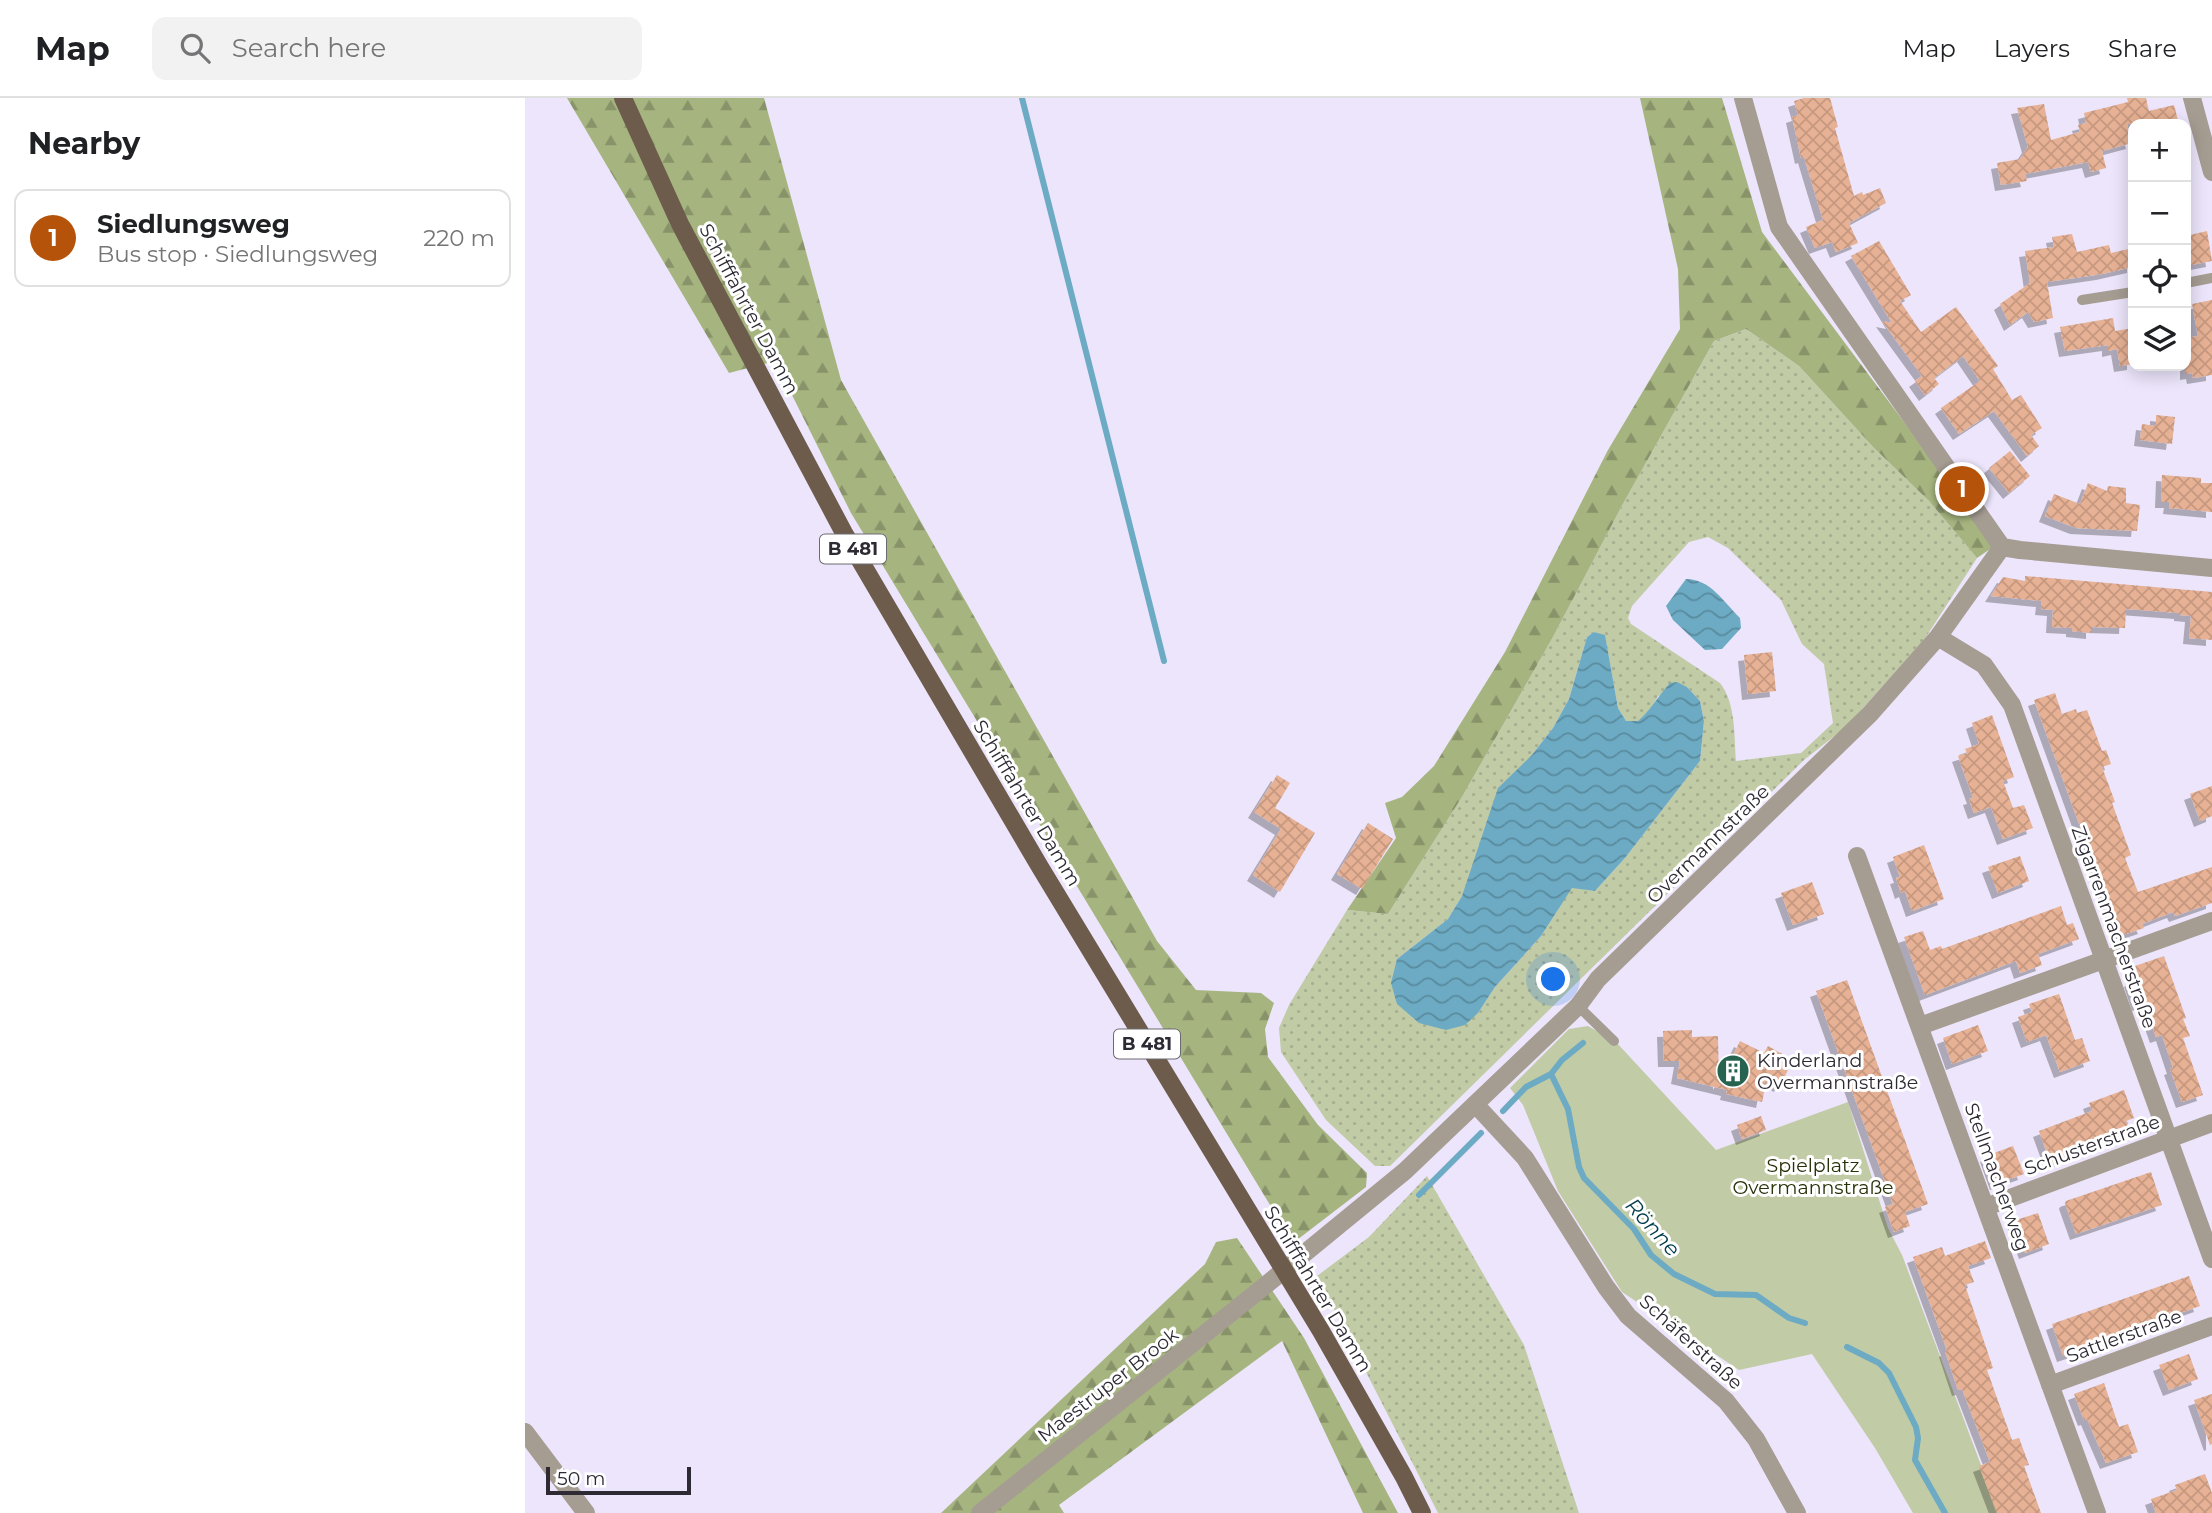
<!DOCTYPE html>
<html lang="en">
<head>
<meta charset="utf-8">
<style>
  body { margin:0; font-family:Montserrat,sans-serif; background:#f2f2f2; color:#202124 }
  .controls { position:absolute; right:21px; top:21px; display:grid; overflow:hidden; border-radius:14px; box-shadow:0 4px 18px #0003 }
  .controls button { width:63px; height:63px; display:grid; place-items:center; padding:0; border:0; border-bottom:2px solid #e0e0e0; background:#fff; color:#202124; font:35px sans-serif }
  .scale { position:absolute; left:21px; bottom:18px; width:145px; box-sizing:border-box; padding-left:7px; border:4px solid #2d2a34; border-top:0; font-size:19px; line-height:24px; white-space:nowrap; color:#2d2a34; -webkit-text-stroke:5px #fff; paint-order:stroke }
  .you { position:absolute; left:1029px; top:882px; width:24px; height:24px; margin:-18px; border:5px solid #fff; border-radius:50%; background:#1a73e8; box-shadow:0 0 0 10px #1a73e833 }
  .badge { display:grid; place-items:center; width:46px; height:46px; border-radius:50%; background:#b45309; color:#fff; font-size:23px; font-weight:700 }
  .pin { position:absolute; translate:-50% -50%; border:4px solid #fff; box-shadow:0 2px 7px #0006 }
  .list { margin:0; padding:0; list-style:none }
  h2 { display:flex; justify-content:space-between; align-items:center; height:91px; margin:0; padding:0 28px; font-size:30px }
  h2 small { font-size:23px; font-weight:400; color:#757577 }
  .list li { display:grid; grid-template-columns:46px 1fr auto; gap:21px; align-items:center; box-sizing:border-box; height:98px; margin:0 14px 14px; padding:0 14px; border:2px solid #e0e0e0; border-radius:14px }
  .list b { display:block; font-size:26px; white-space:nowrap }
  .list p { margin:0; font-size:23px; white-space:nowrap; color:#757577 }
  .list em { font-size:23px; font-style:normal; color:#757577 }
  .icon { flex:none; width:38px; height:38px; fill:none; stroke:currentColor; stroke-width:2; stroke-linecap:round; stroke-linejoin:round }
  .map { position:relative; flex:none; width:1687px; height:1415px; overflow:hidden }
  header { display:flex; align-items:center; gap:42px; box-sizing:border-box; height:98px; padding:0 35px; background:#fff; border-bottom:2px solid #e0e0e0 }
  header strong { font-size:33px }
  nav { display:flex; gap:38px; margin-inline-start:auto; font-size:24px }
  .search { width:490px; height:63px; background:#f2f2f2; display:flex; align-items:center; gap:18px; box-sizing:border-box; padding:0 24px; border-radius:14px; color:#757577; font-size:26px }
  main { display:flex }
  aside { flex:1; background:#fff }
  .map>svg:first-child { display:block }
  .grass { fill:url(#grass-dots); fill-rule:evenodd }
  .forest { fill:url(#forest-firs) }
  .green { fill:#c1cba6 }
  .water { fill:url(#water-waves) }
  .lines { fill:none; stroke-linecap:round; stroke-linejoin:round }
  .stream { stroke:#6cabc3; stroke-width:6 }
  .building { fill:url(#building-cross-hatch); filter:url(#shadow) }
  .lane { stroke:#a59c92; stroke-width:10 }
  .street { stroke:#a59c92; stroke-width:18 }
  .primary { stroke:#6d5c4c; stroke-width:18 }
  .labels { text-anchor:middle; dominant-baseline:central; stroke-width:6; stroke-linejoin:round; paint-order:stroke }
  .shield { fill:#fff; stroke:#6c6a71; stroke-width:2 }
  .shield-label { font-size:18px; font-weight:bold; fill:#2d2a34 }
  .street-label { font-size:19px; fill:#2d2a34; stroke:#fff }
  .poi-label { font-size:19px; fill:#2d2a34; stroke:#fff; text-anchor:start }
  .park-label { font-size:19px; fill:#283107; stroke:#fff }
  .water-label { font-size:21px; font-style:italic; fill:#003c4d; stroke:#fff }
</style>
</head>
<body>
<header>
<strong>Map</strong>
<div class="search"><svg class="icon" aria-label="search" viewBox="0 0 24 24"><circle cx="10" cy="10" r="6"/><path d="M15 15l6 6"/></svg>Search here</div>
<nav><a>Map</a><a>Layers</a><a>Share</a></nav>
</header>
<main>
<aside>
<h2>Nearby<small></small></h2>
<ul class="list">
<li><span class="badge">1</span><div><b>Siedlungsweg</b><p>Bus stop · Siedlungsweg</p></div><em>220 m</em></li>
</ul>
</aside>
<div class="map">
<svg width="1687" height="1415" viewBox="0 0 1687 1415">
  <defs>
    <pattern id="grass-dots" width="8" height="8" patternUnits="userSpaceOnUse" patternTransform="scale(1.75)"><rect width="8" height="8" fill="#c1cba6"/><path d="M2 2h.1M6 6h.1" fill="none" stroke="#a6ae90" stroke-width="1.8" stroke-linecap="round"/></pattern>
    <pattern id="forest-firs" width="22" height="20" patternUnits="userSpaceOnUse" patternTransform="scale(1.75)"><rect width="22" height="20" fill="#a6b580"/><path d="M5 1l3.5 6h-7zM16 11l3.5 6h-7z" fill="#88936a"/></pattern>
    <pattern id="water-waves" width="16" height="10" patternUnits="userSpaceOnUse" patternTransform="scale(1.75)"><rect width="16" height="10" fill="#6cabc3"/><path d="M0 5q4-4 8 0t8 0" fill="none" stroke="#598b9f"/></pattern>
    <pattern id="building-cross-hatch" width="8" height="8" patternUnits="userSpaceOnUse" patternTransform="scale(1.75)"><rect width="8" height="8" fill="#e6b194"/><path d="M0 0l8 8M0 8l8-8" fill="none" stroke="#c69880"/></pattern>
    <filter id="shadow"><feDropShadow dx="-6" dy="6" stdDeviation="0" flood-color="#0004"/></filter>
  </defs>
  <rect width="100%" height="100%" fill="#ece5fb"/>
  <path class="grass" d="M1221 231 1274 268 1349 350 1404 403 1452 460 1399 542 1322 628 1279 662 865 1068H850L801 1022 756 954 754 930 764 907 822 812 863 816 937 699 1028 539 1099 404 1189 243ZM1183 439 1203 450 1256 502 1277 546 1299 566 1308 625 1276 655 1211 663C1209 638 1211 605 1195 585L1106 526 1103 520 1107 508 1164 444ZM1069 534 1080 538 1093 610 1101 623H1113L1125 613 1133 598 1162 589 1175 603 1179 623 1175 663 1100 760 1070 793 1047 789 1016 838 970 889 953 915 872 861 923 821 937 798 1006 658 1028 630 1044 601 1062 539Z
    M902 1078 999 1247 1054 1415H913L792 1178 844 1139Z"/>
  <path class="forest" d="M42 0H239L316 282 632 843 671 892 736 895 749 905 740 931 743 959 793 1027 842 1075 841 1089 768 1145 326 415 250 263 204 275Z
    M1115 0H1197L1237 134 1471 447 1452 460 1404 403 1349 350 1274 268 1221 231 1189 243 1099 404 1028 539 937 699 863 816 822 812 871 740 860 705 877 699 909 668 980 554 1083 352 1155 231 1153 171Z
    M712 1140 779 1240 873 1415H838L757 1243 534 1407 539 1415H416L680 1166 691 1144Z"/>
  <path class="green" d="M1063 928 1091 944 1191 1052 1323 1004 1363 1130 1377 1157 1474 1415H1388L1350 1350 1287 1256 1214 1272 1097 1194 1033 1093 998 1007 985 990 1044 931Z"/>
  <path class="water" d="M1161 481C1185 481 1198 503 1215 520L1216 530 1197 551 1180 552 1148 522 1141 508Z
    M1069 534 1080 537 1093 610 1101 623H1113C1126 612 1133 598 1145 585L1152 584 1162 589 1175 603 1179 623 1175 663 1100 760 1070 793 1047 790 1016 838 970 889 953 915 940 927 921 932 894 925 872 906 866 885 872 861 923 821 937 798 973 690 1006 658 1028 630 1044 601 1062 539Z"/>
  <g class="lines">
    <path class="stream" d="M497 0 639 563
      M1026 976 1043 1011 1054 1069 1059 1080 1109 1131 1126 1157 1149 1176 1190 1196 1231 1197 1264 1220 1280 1225
      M978 1013 1001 989 1026 976 1037 962 1058 945
      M894 1097 956 1035
      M1322 1249 1354 1265 1364 1275 1391 1329 1393 1340 1390 1362 1420 1415"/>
  </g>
  <path class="building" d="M1279 0H1305L1313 29 1310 30 1329 98 1337 94 1338 97 1355 90 1361 105 1324 125 1333 145 1311 154 1307 144 1290 150 1281 129 1298 122 1279 59 1276 60 1267 19 1273 17 1269 3Z
    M1602 0H1621L1624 13 1649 7 1654 26H1602L1607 45 1577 53 1581 70 1566 74 1563 64 1500 76 1502 83 1476 87 1472 65 1495 61 1503 49 1492 10 1519 6 1526 42 1555 34 1553 27 1561 25 1559 15 1603 4Z
    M1682 133 1687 163 1661 168V138Z
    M1547 136 1552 154 1584 147 1586 155 1608 150V169L1577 176 1522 184 1528 220 1509 224 1503 214 1485 227 1475 206 1505 185 1500 153 1529 149 1527 139Z
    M1354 143 1386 197 1375 203 1396 234 1431 209 1473 268 1468 271 1487 302 1496 297 1517 330 1506 337 1514 348 1502 358 1469 313 1434 336 1416 310 1455 283 1438 258 1409 280 1414 286 1400 297 1390 283 1397 278 1357 223 1367 225 1326 158Z
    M1687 202V277L1668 280 1667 275 1661 276V240L1673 238 1667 206Z
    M1588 220 1590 233 1608 230V266L1595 268 1592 251 1583 253V247L1540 253 1535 229Z
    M1631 317 1650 319 1647 346 1615 342 1617 326 1631 328Z
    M1485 353 1505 378 1484 395 1464 370Z
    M1637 377 1676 380V385H1687V414L1644 410 1645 404H1636Z
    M1563 385 1582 393 1583 388 1601 390V405L1615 407 1612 433 1551 430 1520 418 1529 396 1555 406Z
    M1500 478 1687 494V542L1664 540 1666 518 1655 517V515L1601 511 1600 530 1567 529V535L1547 533V530L1527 529 1528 512 1516 511 1517 503 1466 498 1478 479 1500 483Z
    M1247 554 1251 593 1223 596 1219 557Z
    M1530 595 1537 616 1551 611 1552 615 1562 612 1577 653 1581 652 1586 666 1577 669 1590 704 1587 705 1606 757 1600 760 1613 794 1687 769V805L1650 818 1648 814 1617 826 1619 830 1595 838 1509 602Z
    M1467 617 1489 679 1478 683 1488 710 1499 707 1508 730 1478 741 1466 709 1449 715 1444 701 1448 700 1433 658 1442 655 1440 651 1454 646 1447 625Z
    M752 677 765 685 750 710 790 735 755 794 728 777 756 731 729 714Z
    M1687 688V718L1675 723 1665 696Z
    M843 725 868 741 837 791 812 776Z
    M1399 747 1419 801 1387 813 1380 793 1376 795 1371 780 1375 779 1368 759Z
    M1495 758 1504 783 1473 795 1463 769Z
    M1287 784 1299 816 1268 827 1256 795Z
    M1536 808 1542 827 1548 825 1554 841 1513 856 1517 867 1495 875 1491 863 1400 897 1379 839 1398 833 1405 852 1416 848 1417 851Z
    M1639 858 1661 920 1658 921 1665 938 1658 940 1678 997 1657 1004 1645 971 1648 970 1637 937 1631 939 1619 905 1613 907 1605 883 1614 879 1610 868Z
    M1322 882 1403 1106 1380 1114 1385 1128 1369 1134 1360 1109 1368 1106 1291 893Z
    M1534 896 1550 942 1557 940 1565 963 1535 974 1521 937 1502 944 1493 919 1507 914 1504 906Z
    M1453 927 1463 953 1427 966 1418 940Z
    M1167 932V939L1193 938 1194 986 1215 943 1239 955 1243 948 1268 962 1255 988 1242 981 1237 1004 1201 996 1202 992 1152 980 1155 963H1139L1138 933Z
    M1599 992 1609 1020 1601 1023 1604 1032 1560 1047 1562 1053 1526 1066 1514 1033 1567 1013 1564 1005Z
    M1236 1018 1241 1032 1217 1041 1212 1027Z
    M1488 1048 1499 1076 1471 1086 1461 1058Z
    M1626 1074 1637 1107 1551 1136 1540 1105 1541 1103Z
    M1513 1115 1524 1146 1500 1155 1488 1123Z
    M1460 1143 1466 1160 1443 1168 1449 1184 1440 1187 1468 1270 1462 1272 1487 1342 1494 1340 1504 1367 1499 1368 1516 1415H1472L1454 1368 1465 1364 1437 1291 1433 1292 1420 1253 1422 1252 1388 1159 1417 1149 1420 1158Z
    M1664 1178 1675 1208 1624 1226 1625 1228 1622 1230 1593 1240 1538 1258 1527 1226Z
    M1664 1256 1673 1281 1644 1292 1634 1267Z
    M1579 1285 1594 1329 1603 1326 1613 1354 1581 1365 1562 1321 1559 1322 1549 1296Z
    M1687 1296V1346L1685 1347 1669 1302Z
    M1680 1376 1687 1395V1415H1631L1626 1401 1652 1392 1650 1387Z"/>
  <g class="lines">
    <path class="lane" d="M1661 185 1687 180
      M1557 202 1608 194
      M1053 908 1089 943"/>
    <path class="street" d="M1218 0 1254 129 1477 449
      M1667 0 1687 74
      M1477 449 1495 452 1687 470
      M1413 539 1459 567 1487 607 1687 1161
      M1332 758 1572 1415
      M1395 928 1687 823
      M950 1006 1000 1060 1081 1189 1103 1218 1201 1303 1231 1341 1272 1415
      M1461 1109 1687 1025
      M1525 1287 1687 1228
      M0 1334 61 1415
      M455 1415 736 1191 880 1073 1053 908 1073 881 1345 616 1413 539 1477 449"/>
    <path class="primary" d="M98 0 155 126 319 435 515 769 796 1233 879 1379 897 1415"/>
  </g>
  <defs>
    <symbol id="building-disc" viewBox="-11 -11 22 22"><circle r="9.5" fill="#276450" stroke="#fff"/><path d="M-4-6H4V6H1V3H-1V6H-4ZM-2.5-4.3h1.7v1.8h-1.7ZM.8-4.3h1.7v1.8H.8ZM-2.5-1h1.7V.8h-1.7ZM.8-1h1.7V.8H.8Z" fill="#fff"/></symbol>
  </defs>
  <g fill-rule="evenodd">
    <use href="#building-disc" x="1189" y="954" width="38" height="38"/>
  </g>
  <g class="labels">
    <g class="shield">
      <rect x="295" y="436.5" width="66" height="29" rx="5"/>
      <rect x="589" y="931.5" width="66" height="29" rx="5"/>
    </g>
    <g class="shield-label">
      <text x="328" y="451">B 481</text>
      <text x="622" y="946">B 481</text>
    </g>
    <g class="street-label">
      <text transform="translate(224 211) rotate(62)">Schifffahrter Damm</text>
      <text transform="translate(502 705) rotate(59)">Schifffahrter Damm</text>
      <text transform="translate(1183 746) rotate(-44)">Overmannstraße</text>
      <text transform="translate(1589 829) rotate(70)">Zigarrenmacherstraße</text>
      <text transform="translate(1567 1047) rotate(-20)">Schusterstraße</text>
      <text transform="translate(1472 1079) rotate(70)">Stellmacherweg</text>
      <text transform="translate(793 1191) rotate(59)">Schifffahrter Damm</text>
      <text transform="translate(1599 1238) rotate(-20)">Sattlerstraße</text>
      <text transform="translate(1166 1244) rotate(42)">Schäferstraße</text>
      <text transform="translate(583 1287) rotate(-38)">Maestruper Brook</text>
    </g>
    <g class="poi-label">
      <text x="1232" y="962">Kinderland<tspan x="1232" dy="22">Overmannstraße</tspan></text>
    </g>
    <g class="park-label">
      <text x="1288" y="1067">Spielplatz<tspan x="1288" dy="22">Overmannstraße</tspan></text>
    </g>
    <g class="water-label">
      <text transform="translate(1128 1129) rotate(48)">Rönne</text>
    </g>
  </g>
</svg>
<div class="controls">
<button>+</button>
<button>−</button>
<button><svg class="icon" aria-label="locate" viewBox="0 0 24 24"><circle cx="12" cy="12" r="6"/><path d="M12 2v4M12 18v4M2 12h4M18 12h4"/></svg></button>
<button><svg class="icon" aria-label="layers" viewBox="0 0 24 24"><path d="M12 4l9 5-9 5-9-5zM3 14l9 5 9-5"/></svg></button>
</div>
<div class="scale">50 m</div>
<div class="you"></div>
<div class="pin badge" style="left:1437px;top:391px">1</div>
</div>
</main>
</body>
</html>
